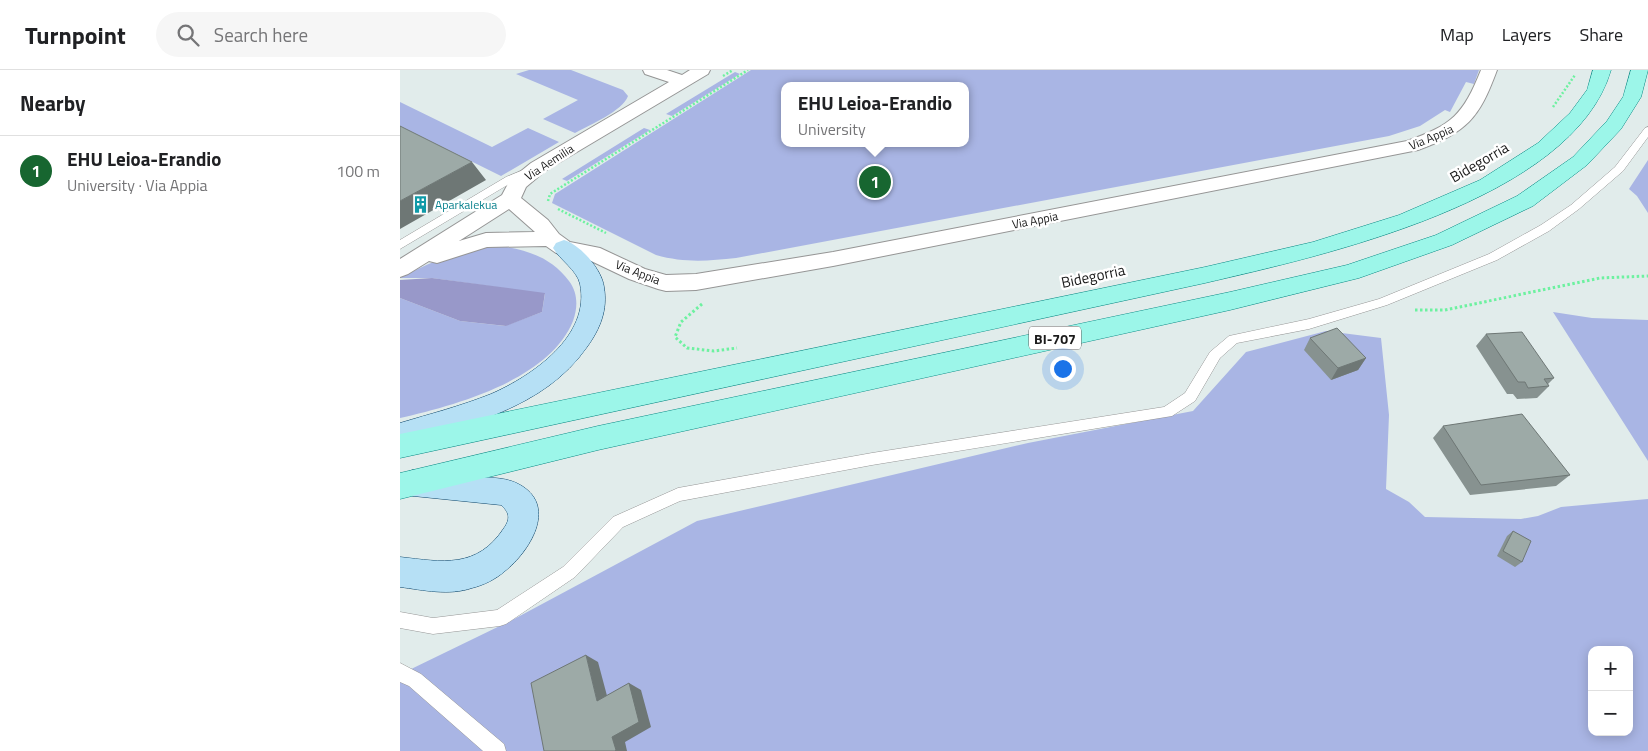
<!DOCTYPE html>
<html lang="en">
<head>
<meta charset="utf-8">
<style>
  body { margin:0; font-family:"Titillium Web",sans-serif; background:#f6f6f6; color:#202124 }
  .controls { position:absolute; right:15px; bottom:15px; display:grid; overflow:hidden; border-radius:10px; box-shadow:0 2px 12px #0003 }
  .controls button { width:45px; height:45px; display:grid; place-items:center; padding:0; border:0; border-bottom:1px solid #e0e0e0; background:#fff; color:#202124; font:25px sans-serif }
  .you { position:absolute; left:662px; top:298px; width:18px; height:18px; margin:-12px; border:4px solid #fff; border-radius:50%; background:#1a73e8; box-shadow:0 0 0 8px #1a73e833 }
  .badge { display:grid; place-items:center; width:32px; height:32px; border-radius:50%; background:#176630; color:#fff; font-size:16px; font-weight:700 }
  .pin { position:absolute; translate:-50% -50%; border:2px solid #fff; box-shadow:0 1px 5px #0006 }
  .popup { position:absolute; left:381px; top:12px; width:188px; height:65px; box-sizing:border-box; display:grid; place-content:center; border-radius:10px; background:#fff; filter:drop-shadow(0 1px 4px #0005); font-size:16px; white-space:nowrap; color:#757577 }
  .popup b { font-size:19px; color:#202124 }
  .popup::after { content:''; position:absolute; left:50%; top:100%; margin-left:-10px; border:10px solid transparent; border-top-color:#fff }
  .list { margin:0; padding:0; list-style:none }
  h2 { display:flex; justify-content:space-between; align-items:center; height:65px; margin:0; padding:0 20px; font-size:21px }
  h2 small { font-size:16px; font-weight:400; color:#757577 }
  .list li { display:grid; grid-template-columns:32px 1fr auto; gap:15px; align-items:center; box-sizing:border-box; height:70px; padding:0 20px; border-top:1px solid #e0e0e0 }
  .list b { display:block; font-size:19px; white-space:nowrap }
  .list p { margin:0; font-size:16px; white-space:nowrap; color:#757577 }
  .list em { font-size:16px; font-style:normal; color:#757577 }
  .icon { flex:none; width:28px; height:28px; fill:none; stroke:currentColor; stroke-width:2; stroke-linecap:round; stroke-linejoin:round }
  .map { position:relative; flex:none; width:1248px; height:681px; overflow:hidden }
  header { display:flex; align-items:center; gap:30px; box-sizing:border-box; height:70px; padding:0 25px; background:#fff; border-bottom:1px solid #e0e0e0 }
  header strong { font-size:24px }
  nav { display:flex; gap:28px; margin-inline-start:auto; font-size:18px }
  .search { width:350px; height:45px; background:#f6f6f6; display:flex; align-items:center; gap:12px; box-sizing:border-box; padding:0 18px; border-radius:28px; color:#757577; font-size:19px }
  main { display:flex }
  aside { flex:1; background:#fff }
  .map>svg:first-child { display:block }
  .grass { fill:#a9b5e4; fill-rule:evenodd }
  .forest { fill:#9898c9 }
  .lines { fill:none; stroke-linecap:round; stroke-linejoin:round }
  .service-casing { stroke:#959595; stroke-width:1 }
  .minor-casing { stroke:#959595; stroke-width:2 }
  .secondary-casing { stroke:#0b4469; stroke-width:1 }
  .primary-casing { stroke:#098984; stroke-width:1 }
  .path-far1 { stroke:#6df1a0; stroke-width:2.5; stroke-dasharray:2 2; stroke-linecap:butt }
  .path { stroke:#6df1a0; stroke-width:3; stroke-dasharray:2.5 2.5; stroke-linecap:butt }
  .service { fill:#fff; fill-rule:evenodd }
  .minor { fill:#fff; fill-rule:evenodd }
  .secondary { fill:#b6e0f5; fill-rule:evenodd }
  .primary { fill:#9cf6e9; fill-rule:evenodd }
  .wall { fill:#879290 }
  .shaded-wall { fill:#6e7775 }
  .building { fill:#9daaa7; stroke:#6e7775 }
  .labels { text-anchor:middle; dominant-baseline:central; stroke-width:5; stroke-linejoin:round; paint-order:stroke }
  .far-street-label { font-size:12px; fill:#1b1b1b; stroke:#fff }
  .far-culture-label { font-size:12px; fill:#0d838f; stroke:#fff; text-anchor:start }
  .shield { fill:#fff; stroke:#5f5f5f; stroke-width:1 }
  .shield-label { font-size:14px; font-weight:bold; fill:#1b1b1b }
  .street-label { font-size:15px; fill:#1b1b1b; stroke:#fff }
</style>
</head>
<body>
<header>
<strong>Turnpoint</strong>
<div class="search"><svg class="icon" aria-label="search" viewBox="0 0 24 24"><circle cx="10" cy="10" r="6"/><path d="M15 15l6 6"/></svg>Search here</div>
<nav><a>Map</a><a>Layers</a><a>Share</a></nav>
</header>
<main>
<aside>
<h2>Nearby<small></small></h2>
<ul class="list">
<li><span class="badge">1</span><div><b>EHU Leioa-Erandio</b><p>University · Via Appia</p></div><em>100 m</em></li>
</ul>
</aside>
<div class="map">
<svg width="1248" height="681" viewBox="0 0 1248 681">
  <rect width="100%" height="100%" fill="#e1eceb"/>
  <path class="grass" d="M129 0H171L223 20 228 26C223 41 189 55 175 63L143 49 178 30 116 4Z
    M351 0H1079L1074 14 1066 12 1050 42 1045 40 1020 56 989 66 336 188C308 191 284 193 256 185L152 133 155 124ZM385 16H565V73H385Z
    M335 2 340 4 272 46 266 44Z
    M0 32 92 77 128 58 159 72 101 106 0 56Z
    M244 58 250 60 167 111 162 109Z
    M1248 90V143L1237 126 1229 119Z
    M101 176C128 180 152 188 169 211 178 223 178 237 173 251 149 310 56 335 0 348V228L60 251 105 256 142 242 145 224 32 208H0C30 192 66 177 101 176Z
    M1153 242 1192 248 1248 250V391Z
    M926 261 981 268 989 345 986 419 1009 432 1025 447 1121 449 1138 446 1161 437 1248 429V681H0V601L5 602 116 548 297 451 628 373 793 341 846 282ZM1192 580H1229V662H1192Z"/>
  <path class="forest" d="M32 208 145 223 142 242 106 256 60 251 0 228V210Z"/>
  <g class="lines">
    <defs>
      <path id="service" d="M1248 57V67L1223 101 1179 139 1149 161 1097 190 987 235 909 259 837 273 820 288 795 331 772 346 472 395 280 431 223 457 175 507 106 554 100 556 33 564 0 558V542L33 548 97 540 163 497 213 447 278 418 472 383 764 337 785 323 810 282 829 266 909 249 979 229 1089 184 1141 155 1171 135 1215 97 1245 58Z
        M128 98 132 99V103L114 111 0 179V170L106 107Z
        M0 593 21 604 104 674 106 681H83L9 616 0 612Z"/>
      <path id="minor" d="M243 0H267L282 5 290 0H310L308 4 145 101 126 117 121 128 148 150 159 164 170 172 200 178 245 199 266 205 296 204 433 182 1007 71C1052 55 1063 45 1081 0H1097C1079 49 1067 62 1018 80L433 196 296 220 266 221 258 219 229 209 187 189 156 183 146 176 87 177 37 193 29 191 8 204 0 207V189L102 125 110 110 131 93 269 12 245 4ZM109 139 135 162 86 163 59 171Z"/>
      <path id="secondary" d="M164 170C181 175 202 200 204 217 208 240 200 259 187 277 144 339 67 354 0 377V353C30 344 61 336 91 324 132 306 191 266 180 214 177 200 160 190 153 178L156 173Z
        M13 400C34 402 56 405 77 407 92 408 108 407 122 416 157 438 129 482 105 501 96 509 84 515 72 518 49 526 23 520 0 517V487C43 492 77 499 104 458 111 448 109 442 101 435L13 426 3 422 0 409 3 404Z"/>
      <path id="primary" d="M1193 0H1211C1173 131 921 186 805 213L0 388V364L805 197 913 172 999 145 1080 110 1138 73 1170 43 1187 20Z
        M1231 0H1248L1241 27 1221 59 1187 95 1133 136 1052 175 959 208 830 240 198 380 0 429V403L198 356 830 222 947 195 1036 165 1117 126 1173 87 1207 51 1223 27Z"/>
    </defs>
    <use href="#service" class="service-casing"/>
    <use href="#minor" class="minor-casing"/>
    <use href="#secondary" class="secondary-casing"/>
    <use href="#primary" class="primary-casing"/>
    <path class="path-far1" d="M323 6 333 0
      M1153 37 1175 5
      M148 131 150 124 348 0
      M158 139 206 163"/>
    <path class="path" d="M302 234 281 252 275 267 287 278 314 281 337 278
      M1015 240H1045L1200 208 1248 206"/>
    <use href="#service" class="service"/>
    <use href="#minor" class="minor"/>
    <use href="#secondary" class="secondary"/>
    <use href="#primary" class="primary"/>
  </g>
  <path class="wall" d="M1086 264 1154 308 1148 314 1149 316 1137 328 1117 329 1113 324H1107L1076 276Z
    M910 268 966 288 958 300 931 310 904 280Z
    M1043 356 1170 405 1156 416 1070 425 1033 368Z
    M1113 461 1122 492 1115 497 1097 486 1107 466Z"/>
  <path class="shaded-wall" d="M72 92 86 110 0 159V131Z
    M966 288 958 300 931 310 938 298Z
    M186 585 198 592 210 637 197 631Z
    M229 613 241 620 251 657 225 672 227 681H215L212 667Z"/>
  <path class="building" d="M0 56 72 92 0 131Z
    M937 258 966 288 938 298 910 268Z
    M1122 262 1154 308 1144 309 1149 316 1128 318 1125 312H1118L1086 264Z
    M1122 344 1170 405 1081 415 1043 356Z
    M1113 461 1131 471 1122 492 1103 481Z
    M186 585 197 631 229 613 239 652 212 667 216 680 215 681H144L131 613Z"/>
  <defs>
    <symbol id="building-bare" viewBox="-9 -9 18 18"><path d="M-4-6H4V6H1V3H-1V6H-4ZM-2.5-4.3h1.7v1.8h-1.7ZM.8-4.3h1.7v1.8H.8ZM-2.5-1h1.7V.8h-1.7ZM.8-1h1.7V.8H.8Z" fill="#0f9aa8" stroke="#fff" stroke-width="2.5" paint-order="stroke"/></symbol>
  </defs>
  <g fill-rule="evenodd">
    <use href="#building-bare" x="8" y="122" width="25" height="25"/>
  </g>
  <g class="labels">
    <g class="far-street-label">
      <text transform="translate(1031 67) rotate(-23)">Via Appia</text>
      <text transform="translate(149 92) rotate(-33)">Via Aemilia</text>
      <text transform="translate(635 150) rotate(-11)">Via Appia</text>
      <text transform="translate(238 202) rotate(21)">Via Appia</text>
    </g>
    <g class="far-culture-label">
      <text x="35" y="134">Aparkalekua</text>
    </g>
    <rect class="shield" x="629" y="256.5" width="52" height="23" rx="4"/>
    <g class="shield-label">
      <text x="655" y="268">BI-707</text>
    </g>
    <g class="street-label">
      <text transform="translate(1079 92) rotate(-30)">Bidegorria</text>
      <text transform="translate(693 206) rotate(-12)">Bidegorria</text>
    </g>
  </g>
</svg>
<div class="controls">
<button>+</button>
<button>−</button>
</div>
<div class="you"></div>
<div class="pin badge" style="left:475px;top:112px">1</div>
<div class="popup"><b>EHU Leioa-Erandio</b>University</div>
</div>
</main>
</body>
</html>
